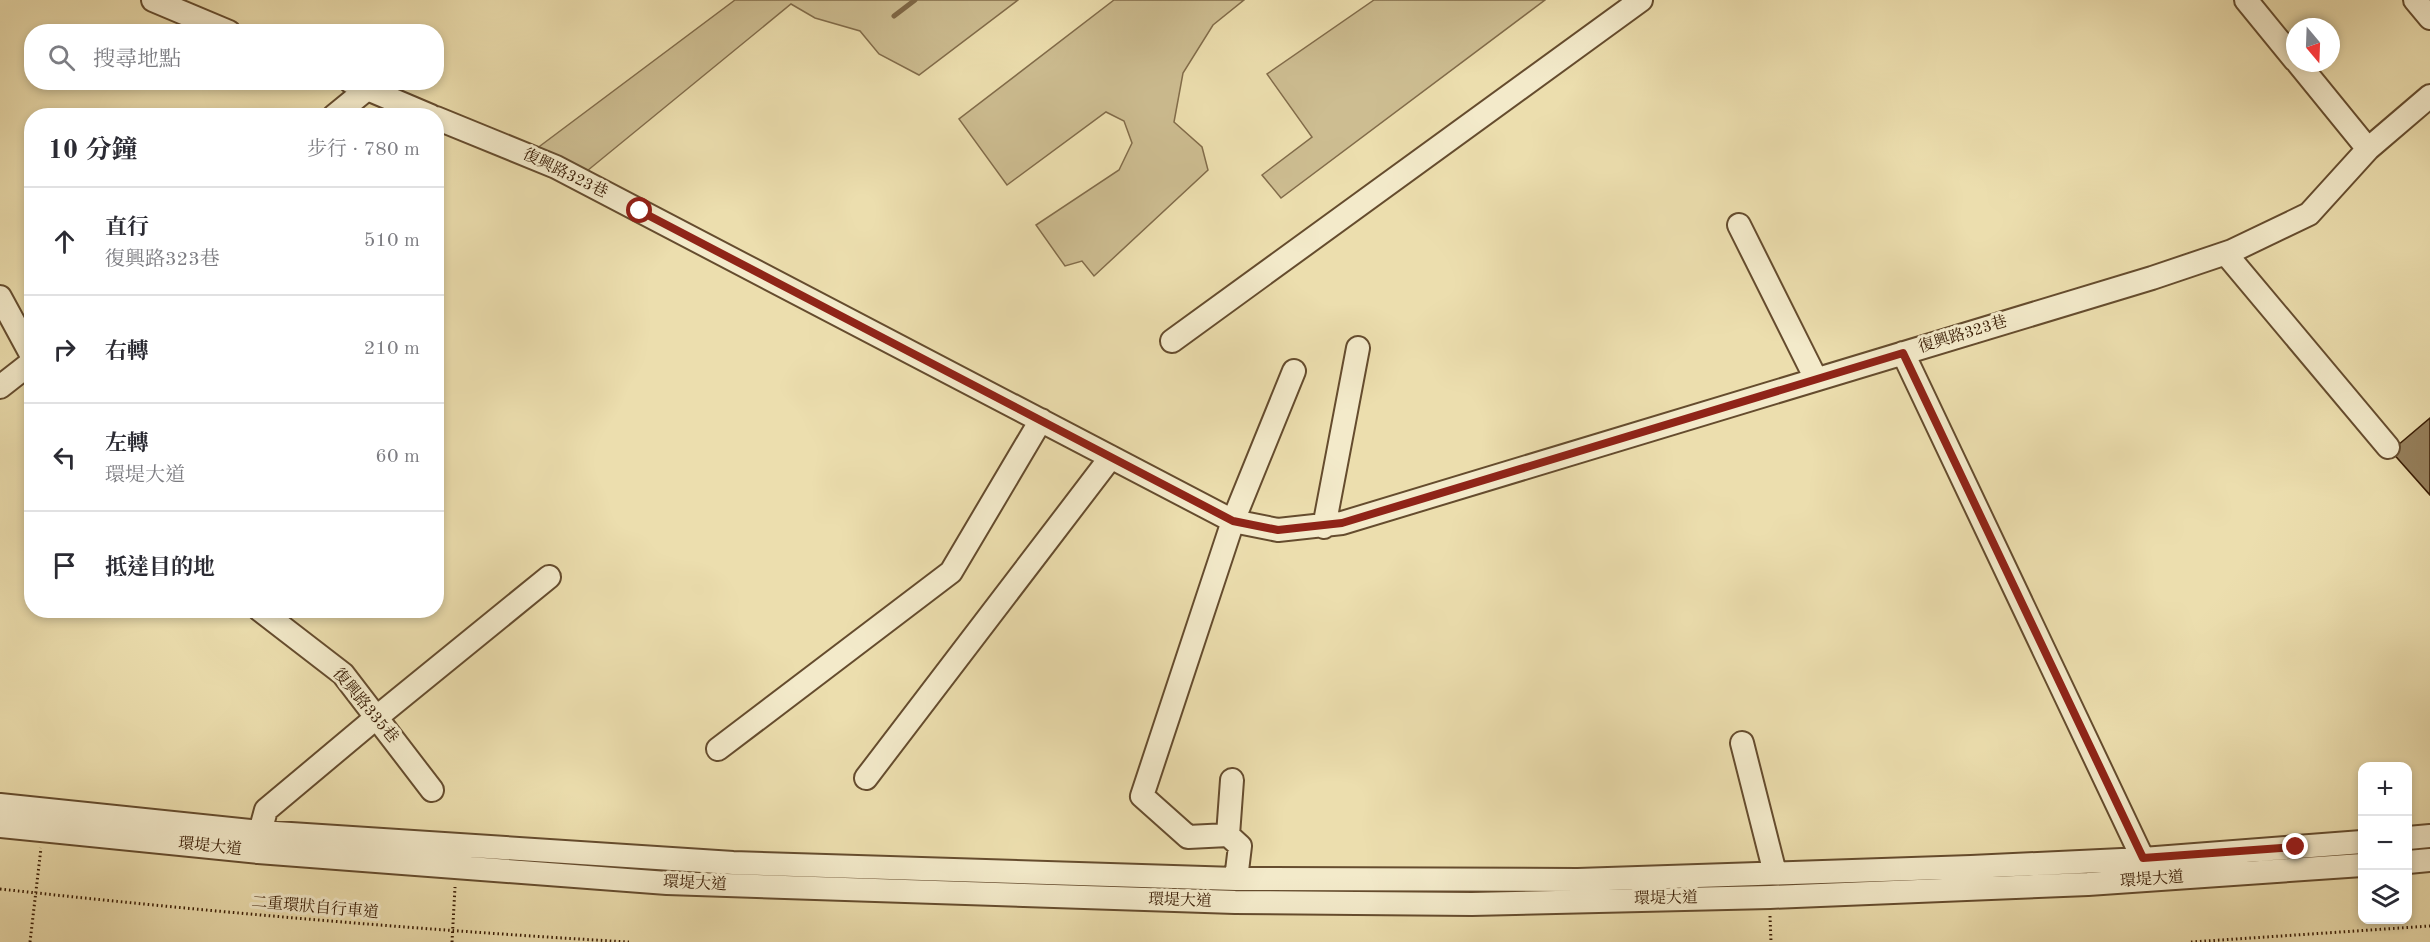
<!DOCTYPE html>
<html lang="zh-TW">
<head>
<meta charset="utf-8">
<style>
  body { margin:0; font-family:"Old Standard TT","Noto Serif TC",serif; background:#f2f2f3; color:#2b2b33 }
  .controls { position:absolute; right:18px; bottom:18px; display:grid; overflow:hidden; border-radius:12px; box-shadow:0 3px 9px #0003 }
  .controls button { width:54px; height:54px; display:grid; place-items:center; padding:0; border:0; border-bottom:2px solid #e1e1e2; background:#fff; color:#2b2b33; font:30px sans-serif }
  .compass { position:absolute; left:2286px; top:18px; width:54px; height:54px; border-radius:50%; background:#fff; box-shadow:0 3px 9px #0003; rotate:161deg }
  .stop { position:absolute; width:18px; height:18px; margin:-14px; border:4px solid #8f2418; border-radius:50%; background:#fff }
  .stop.end { background:#8f2418; border-color:#fff; box-shadow:0 2px 6px #0008 }
  .list { margin:0; padding:0; list-style:none }
  h2 { display:flex; justify-content:space-between; align-items:center; height:78px; margin:0; padding:0 24px; font-size:26px }
  h2 small { font-size:20px; font-weight:400; color:#7c7c81 }
  .list li { display:grid; grid-template-columns:39px 1fr auto; gap:18px; align-items:center; box-sizing:border-box; height:108px; padding:0 24px; border-top:2px solid #e1e1e2 }
  .list b { display:block; font-size:22px; white-space:nowrap }
  .list p { margin:0; font-size:20px; white-space:nowrap; color:#7c7c81 }
  .list em { font-size:20px; font-style:normal; color:#7c7c81 }
  .icon { flex:none; width:33px; height:33px; fill:none; stroke:currentColor; stroke-width:2; stroke-linecap:round; stroke-linejoin:round }
  .map { position:relative; flex:none; width:2430px; height:942px; overflow:hidden }
  .search { position:absolute; background:#fff; box-shadow:0 3px 9px #0003; left:24px; top:24px; width:420px; height:66px; display:flex; align-items:center; gap:15px; box-sizing:border-box; padding:0 21px; border-radius:24px; color:#7c7c81; font-size:22px }
  .panel { position:absolute; background:#fff; box-shadow:0 3px 9px #0003; left:24px; top:108px; width:420px; height:510px; border-radius:24px }
  .map>svg:first-child { display:block }
  .green { fill:#cdbd91; stroke:#826c4a; stroke-width:1.5 }
  .lines { fill:none; stroke-linecap:round; stroke-linejoin:round }
  .stream { stroke:#7f6847; stroke-width:5 }
  .building { fill:#96805c; stroke:#381b03; stroke-width:1.5 }
  .minor-casing { stroke:#654c2e; stroke-width:26 }
  .path { stroke:#381b03; stroke-width:3; stroke-dasharray:1.5 3; stroke-linecap:butt }
  .minor { stroke:#f3eaca; stroke-width:22 }
  .route { stroke:#8f2418; stroke-width:8 }
  .labels { text-anchor:middle; dominant-baseline:central; stroke-width:6; stroke-linejoin:round; paint-order:stroke }
  .street-label { font-size:16px; fill:#381b03; stroke:#f3eaca }
</style>
</head>
<body>
<div class="map">
<svg width="2430" height="942" viewBox="0 0 2430 942">
  <rect width="100%" height="100%" fill="#ecdeae"/>
  <filter id="stains"><feTurbulence type="fractalNoise" baseFrequency=".00333" numOctaves="4"/><feColorMatrix values="0 0 0 0 .2 0 0 0 0 .09 0 0 0 0 .02 0 0 0 .5 -.17"/></filter>
  <radialGradient id="worn" r=".72"><stop offset=".6" stop-color="#630" stop-opacity="0"/><stop offset="1" stop-color="#630" stop-opacity=".3"/></radialGradient>
  <path class="green" d="M735 0H1018L919 75 879 54 860 31 815 18 791 4 587 171 536 149Z
    M1114 0H1244L1213 25 1183 73 1174 122 1202 147 1208 170 1094 276 1082 261 1065 266 1036 225 1119 170 1132 143 1124 121 1106 112 1007 185 959 119Z
    M1374 0H1545L1281 198 1262 175 1312 137 1267 74Z"/>
  <g class="lines">
    <path class="stream" d="M894 16 915 0"/>
  </g>
  <path class="building" d="M2430 418V495L2391 451Z"/>
  <g class="lines">
    <defs>
      <path id="minor" d="M153 0 229 32
        M2246 0 2295 60
        M2415 0 2430 18
        M2298 63 2368 149
        M351 82 431 116
        M334 116 367 89
        M436 118 556 167 1233 521 1278 530 1342 523 2152 278 2232 251 2309 214 2368 149 2430 96
        M1739 225 1816 379
        M2226 254 2388 447
        M0 297 32 356
        M1172 341 1641 0
        M1903 353 2143 859
        M0 387 32 362
        M1324 527 1358 348
        M260 610 343 674 432 790
        M1742 743 1775 873
        M718 749 951 572 1041 420
        M866 778 1111 457
        M0 805 260 832 733 863 1236 879 1578 880 1971 867 2143 859 2362 842
        M0 826 258 852 667 883 1235 902 1472 904 1770 897 2088 884 2362 865
        M1228 835 1232 780
        M2408 838 2430 836
        M259 845 260 832 266 810 377 717 549 577
        M2408 862 2430 860
        M1236 879 1240 846 1228 835 1188 837 1142 796 1233 521 1294 371"/>
    </defs>
    <use href="#minor" class="minor-casing"/>
    <path class="path" d="M0 889C209 912 419 930 629 942
      M1770 916 1771 942
      M30 942 41 848
      M452 942 455 887
      M2191 942 2430 926"/>
    <use href="#minor" class="minor"/>
  </g>
  <g class="lines">
    <path class="route" d="M640 211 1233 521 1278 530 1342 523 1903 353 2143 858 2296 847"/>
  </g>
  <g class="labels">
    <g class="street-label">
      <text transform="translate(565 174) rotate(26)">復興路323巷</text>
      <text transform="translate(1963 335) rotate(-17)">復興路323巷</text>
      <text transform="translate(365 706) rotate(50)">復興路335巷</text>
      <text transform="translate(210 847) rotate(6)">環堤大道</text>
      <text transform="translate(2152 880) rotate(-4)">環堤大道</text>
      <text transform="translate(695 884) rotate(3)">環堤大道</text>
      <text transform="translate(1666 899) rotate(-1)">環堤大道</text>
      <text transform="translate(1180 901) rotate(2)">環堤大道</text>
      <text transform="translate(315 908) rotate(5)">二重環狀自行車道</text>
    </g>
  </g>
  <rect width="100%" height="100%" filter="url(#stains)"/>
  <rect width="100%" height="100%" fill="url(#worn)"/>
</svg>
<div class="controls">
<button>+</button>
<button>−</button>
<button><svg class="icon" aria-label="layers" viewBox="0 0 24 24"><path d="M12 4l9 5-9 5-9-5zM3 14l9 5 9-5"/></svg></button>
</div>
<svg class="compass" viewBox="-18 -18 36 36"><path d="M0-13l5 13h-10z" fill="#e53935"/><path d="M0 13l5-13h-10z" fill="#7c7c81"/></svg>
<div class="stop" style="left:640px;top:211px"></div>
<div class="stop end" style="left:2296px;top:847px"></div>
<div class="search"><svg class="icon" aria-label="search" viewBox="0 0 24 24"><circle cx="10" cy="10" r="6"/><path d="M15 15l6 6"/></svg>搜尋地點</div>
<section class="panel">
<h2>10 分鐘<small>步行 · 780 m</small></h2>
<ul class="list">
<li><svg class="icon" aria-label="ahead" viewBox="0 0 24 24"><path d="M12 20V5M6 11l6-6 6 6"/></svg><div><b>直行</b><p>復興路323巷</p></div><em>510 m</em></li>
<li><svg class="icon" aria-label="right" viewBox="0 0 24 24"><path d="M7 20v-9h11M14 6l5 5-5 5"/></svg><div><b>右轉</b></div><em>210 m</em></li>
<li><svg class="icon" aria-label="left" viewBox="0 0 24 24"><path d="M17 20v-9H6M10 6l-5 5 5 5"/></svg><div><b>左轉</b><p>環堤大道</p></div><em>60 m</em></li>
<li><svg class="icon" aria-label="arrive" viewBox="0 0 24 24"><path d="M6 21V4h12l-3 4 3 4H6"/></svg><div><b>抵達目的地</b></div></li>
</ul>
</section>
</div>
</body>
</html>
